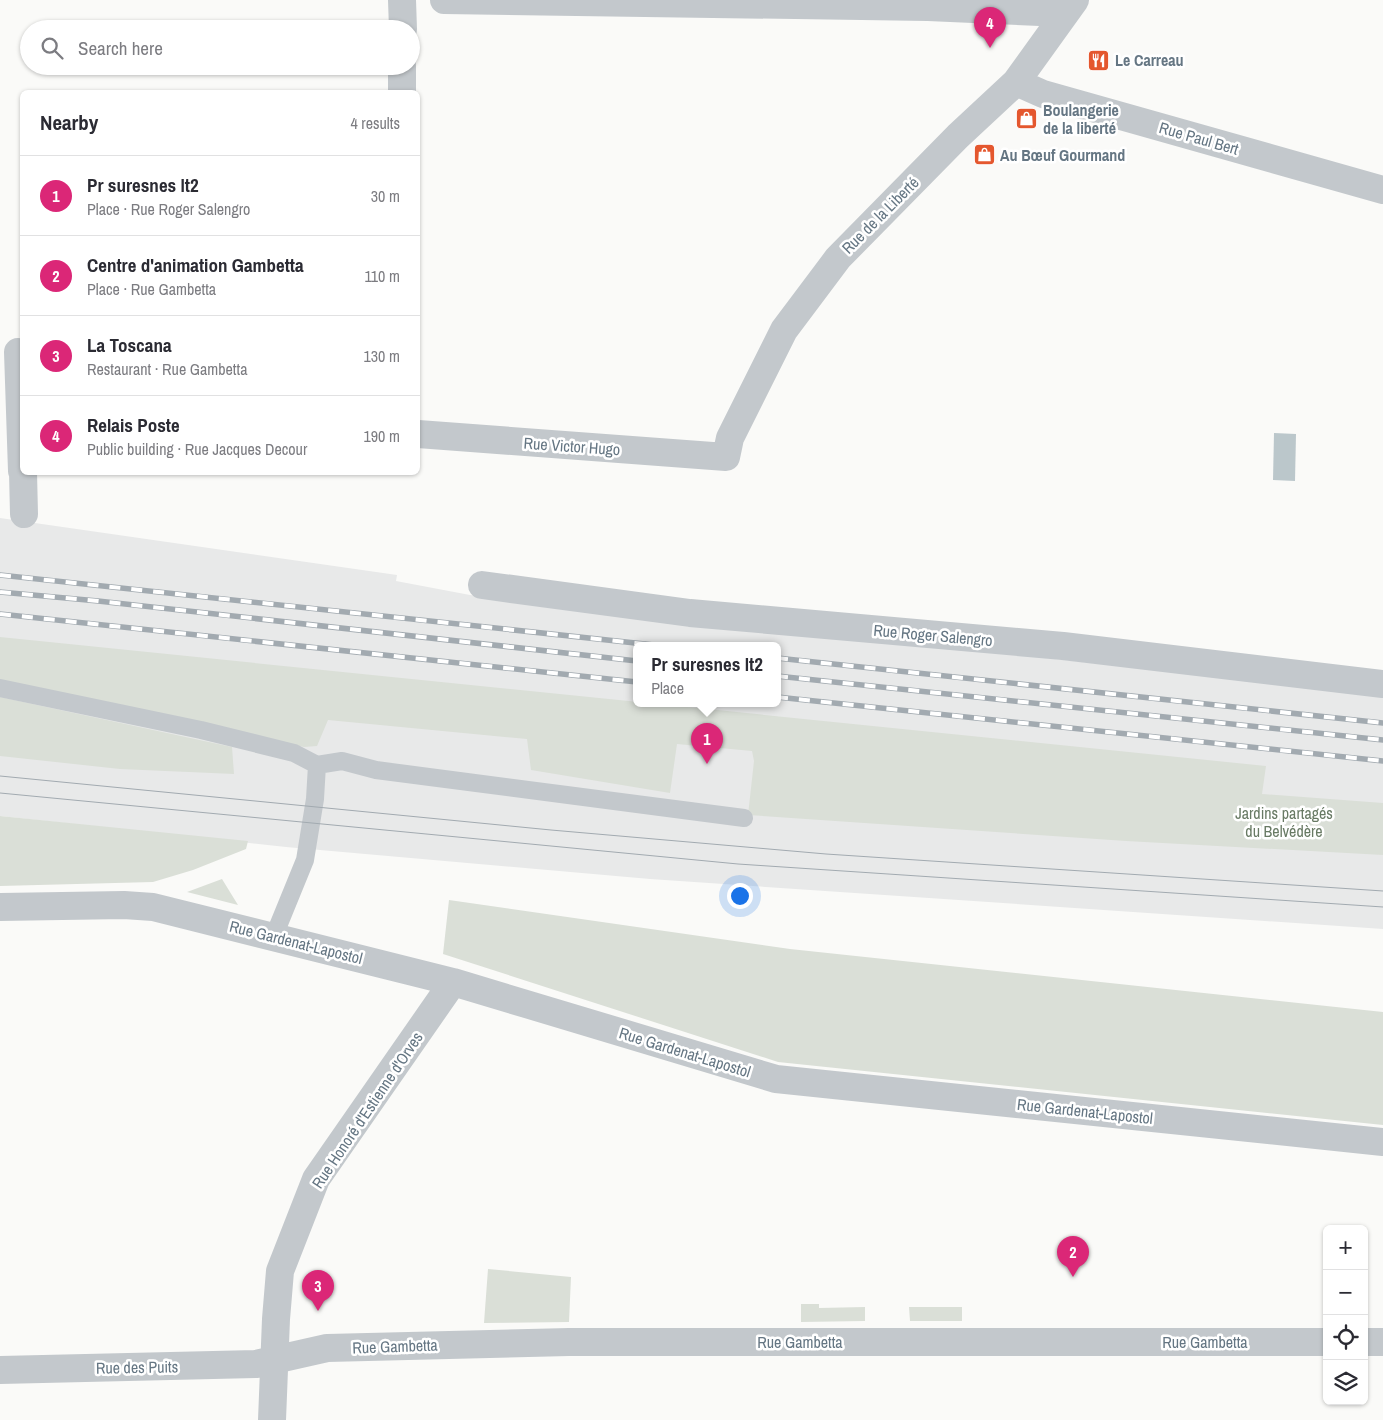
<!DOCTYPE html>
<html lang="en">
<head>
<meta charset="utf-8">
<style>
  body { margin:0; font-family:"Archivo Narrow",sans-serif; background:#f2f2f3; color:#2b2b33 }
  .controls { position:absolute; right:15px; bottom:15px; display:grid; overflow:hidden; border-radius:8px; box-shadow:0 1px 4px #0004 }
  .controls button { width:45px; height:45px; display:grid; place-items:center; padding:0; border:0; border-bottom:1px solid #e1e1e2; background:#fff; color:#2b2b33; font:25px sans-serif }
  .you { position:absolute; left:739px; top:895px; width:18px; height:18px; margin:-12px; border:4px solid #fff; border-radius:50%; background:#1a73e8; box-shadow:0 0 0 8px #1a73e833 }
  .badge { display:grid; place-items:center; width:32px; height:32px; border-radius:50%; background:#db2777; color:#fff; font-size:16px; font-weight:700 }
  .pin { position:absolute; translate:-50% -41px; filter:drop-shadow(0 1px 2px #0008) }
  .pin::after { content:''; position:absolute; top:26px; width:18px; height:15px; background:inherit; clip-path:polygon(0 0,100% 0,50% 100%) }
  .popup { position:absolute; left:633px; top:642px; width:148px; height:65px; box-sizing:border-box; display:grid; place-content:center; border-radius:8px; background:#fff; filter:drop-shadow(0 1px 4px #0005); font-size:16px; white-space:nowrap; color:#7c7c81 }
  .popup b { font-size:19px; color:#2b2b33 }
  .popup::after { content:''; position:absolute; left:50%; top:100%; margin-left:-10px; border:10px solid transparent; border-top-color:#fff }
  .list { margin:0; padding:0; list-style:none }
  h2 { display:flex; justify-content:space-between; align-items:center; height:65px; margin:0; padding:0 20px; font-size:21px }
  h2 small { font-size:16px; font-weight:400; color:#7c7c81 }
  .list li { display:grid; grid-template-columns:32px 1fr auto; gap:15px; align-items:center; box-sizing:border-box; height:80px; padding:0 20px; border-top:1px solid #e1e1e2 }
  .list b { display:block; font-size:19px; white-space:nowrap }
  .list p { margin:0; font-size:16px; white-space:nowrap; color:#7c7c81 }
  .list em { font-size:16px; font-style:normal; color:#7c7c81 }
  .icon { flex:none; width:28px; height:28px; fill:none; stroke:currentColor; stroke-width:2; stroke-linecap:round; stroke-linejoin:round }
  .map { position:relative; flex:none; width:1383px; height:1420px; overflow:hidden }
  .search { position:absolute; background:#fff; box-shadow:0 1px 4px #0004; left:20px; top:20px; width:400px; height:55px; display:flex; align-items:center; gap:12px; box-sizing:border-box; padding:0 18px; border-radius:28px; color:#7c7c81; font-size:19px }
  .panel { position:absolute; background:#fff; box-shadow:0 1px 4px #0004; left:20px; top:90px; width:400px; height:385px; border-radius:8px }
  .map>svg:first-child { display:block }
  .built { fill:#e8e9e9; fill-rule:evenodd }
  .green { fill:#dadfd7 }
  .water { fill:#bbc7cb }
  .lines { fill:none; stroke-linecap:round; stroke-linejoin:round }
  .lane { stroke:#c3c8cc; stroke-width:18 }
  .street { stroke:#c3c8cc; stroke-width:28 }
  .tram { stroke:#a2aab0; stroke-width:1 }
  .rail-casing { stroke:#a2aab0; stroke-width:5.5 }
  .rail { stroke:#fff; stroke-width:4; stroke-dasharray:11; stroke-linecap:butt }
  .labels { text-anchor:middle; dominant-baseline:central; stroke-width:5; stroke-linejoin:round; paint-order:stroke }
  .poi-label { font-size:16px; font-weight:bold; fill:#657683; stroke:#fff; text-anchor:start }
  .street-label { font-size:16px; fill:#657683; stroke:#fff }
  .park-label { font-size:16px; fill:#687a64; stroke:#fff }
</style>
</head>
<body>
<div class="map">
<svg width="1383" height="1420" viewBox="0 0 1383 1420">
  <rect width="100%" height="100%" fill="#fafaf8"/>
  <path class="built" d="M0 518 397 575 396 581 470 595 1383 695V929L650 879 286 847 0 816ZM637 645H777V703H637Z"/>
  <path class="green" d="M0 637 1266 766 1262 794 1383 803V855L1126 841 748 815 754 761 752 751 677 744 670 793 531 770 527 739 328 720 317 746 304 747 0 682Z
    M0 697 232 747 234 774 120 769 0 756Z
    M0 816 248 841 246 849 193 870 153 882 0 886Z
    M222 879 238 905 187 892Z
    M449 900 790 949 1383 1012V1125L778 1062 443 954Z
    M488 1269 571 1277 569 1322 484 1323Z
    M801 1304H819V1308L865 1307V1321L801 1322Z
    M909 1307H962V1321H910Z"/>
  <path class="water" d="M1274 433 1296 434 1295 481 1273 480Z"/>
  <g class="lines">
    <path class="lane" d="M0 688 201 730 294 753 317 765 342 761 376 770 744 818
      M274 936 305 860 315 799 317 765"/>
    <path class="street" d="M402 0 403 29
      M444 0 928 7 1064 13
      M1016 82 1043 94 1383 190
      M402 92V66
      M18 352 22 471
      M418 434 726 457 730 438 784 330 838 258 958 136 1016 82 1075 0
      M23 472 24 514
      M482 585 690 613 1063 646 1383 684
      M0 907 124 905 153 907 453 982 776 1079 1383 1142
      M1364 1342H1383
      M0 1370 256 1364 327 1348 569 1342H1327
      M272 1420 276 1319 280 1271 316 1179 453 982"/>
    <path class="tram" d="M0 776 551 830 826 854 1383 891
      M0 793 738 864 1383 907"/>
    <defs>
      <path id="rail" d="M0 575 654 645
        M0 592 98 601 637 661
        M0 614 637 682
        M777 658 1383 723
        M777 676 1383 740
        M777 697 1383 761"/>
    </defs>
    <use href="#rail" class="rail-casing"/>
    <use href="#rail" class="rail"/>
  </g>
  <defs>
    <symbol id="restaurant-square" viewBox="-11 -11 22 22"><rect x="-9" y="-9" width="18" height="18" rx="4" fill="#e4572e" stroke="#fff"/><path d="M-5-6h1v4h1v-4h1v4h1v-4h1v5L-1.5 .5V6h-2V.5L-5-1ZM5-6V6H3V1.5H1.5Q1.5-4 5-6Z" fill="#fff"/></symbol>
    <symbol id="shop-square" viewBox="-11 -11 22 22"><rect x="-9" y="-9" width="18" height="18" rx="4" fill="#e4572e" stroke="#fff"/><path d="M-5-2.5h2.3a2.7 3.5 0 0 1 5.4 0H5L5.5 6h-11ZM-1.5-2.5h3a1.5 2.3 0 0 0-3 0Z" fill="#fff"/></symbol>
  </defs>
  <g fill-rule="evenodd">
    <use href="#restaurant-square" x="1086" y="48" width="25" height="25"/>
    <use href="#shop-square" x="1014" y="106" width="25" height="25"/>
    <use href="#shop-square" x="972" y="142" width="25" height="25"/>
  </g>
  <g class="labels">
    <g class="poi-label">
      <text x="1115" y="60">Le Carreau</text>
      <text x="1043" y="110">Boulangerie<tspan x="1043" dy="18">de la liberté</tspan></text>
      <text x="1000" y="155">Au Bœuf Gourmand</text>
    </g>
    <g class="street-label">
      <text transform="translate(1199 138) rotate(16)">Rue Paul Bert</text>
      <text transform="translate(880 215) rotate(-45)">Rue de la Liberté</text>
      <text transform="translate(572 446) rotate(4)">Rue Victor Hugo</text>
      <text transform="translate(933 635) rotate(5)">Rue Roger Salengro</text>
      <text transform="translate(296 942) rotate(14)">Rue Gardenat-Lapostol</text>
      <text transform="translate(685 1052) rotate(17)">Rue Gardenat-Lapostol</text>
      <text transform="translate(367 1110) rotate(-56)">Rue Honoré d'Estienne d'Orves</text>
      <text transform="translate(1085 1111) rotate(6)">Rue Gardenat-Lapostol</text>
      <text x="800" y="1342">Rue Gambetta</text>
      <text x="1205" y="1342">Rue Gambetta</text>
      <text transform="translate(395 1346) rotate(-2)">Rue Gambetta</text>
      <text transform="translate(137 1367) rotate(-1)">Rue des Puits</text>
    </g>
    <g class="park-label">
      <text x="1284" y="813">Jardins partagés<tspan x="1284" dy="18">du Belvédère</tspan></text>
    </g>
  </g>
</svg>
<div class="controls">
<button>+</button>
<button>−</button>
<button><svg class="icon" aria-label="locate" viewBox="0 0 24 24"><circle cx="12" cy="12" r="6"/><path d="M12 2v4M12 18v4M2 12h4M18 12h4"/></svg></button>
<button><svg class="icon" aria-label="layers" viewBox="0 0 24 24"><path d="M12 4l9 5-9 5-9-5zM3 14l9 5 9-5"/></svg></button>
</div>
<div class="you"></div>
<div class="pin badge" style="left:707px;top:764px">1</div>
<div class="popup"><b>Pr suresnes lt2</b>Place</div>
<div class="pin badge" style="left:1073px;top:1277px">2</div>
<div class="pin badge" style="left:318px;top:1311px">3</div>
<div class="pin badge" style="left:990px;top:48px">4</div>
<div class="search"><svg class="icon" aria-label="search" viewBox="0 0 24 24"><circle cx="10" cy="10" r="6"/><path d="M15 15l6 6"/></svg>Search here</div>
<section class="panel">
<h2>Nearby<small>4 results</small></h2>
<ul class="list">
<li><span class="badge">1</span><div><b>Pr suresnes lt2</b><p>Place · Rue Roger Salengro</p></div><em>30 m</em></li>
<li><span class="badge">2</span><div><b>Centre d'animation Gambetta</b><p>Place · Rue Gambetta</p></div><em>110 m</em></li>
<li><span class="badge">3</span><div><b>La Toscana</b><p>Restaurant · Rue Gambetta</p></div><em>130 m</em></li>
<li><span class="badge">4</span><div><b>Relais Poste</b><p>Public building · Rue Jacques Decour</p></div><em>190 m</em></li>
</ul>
</section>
</div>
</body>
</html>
